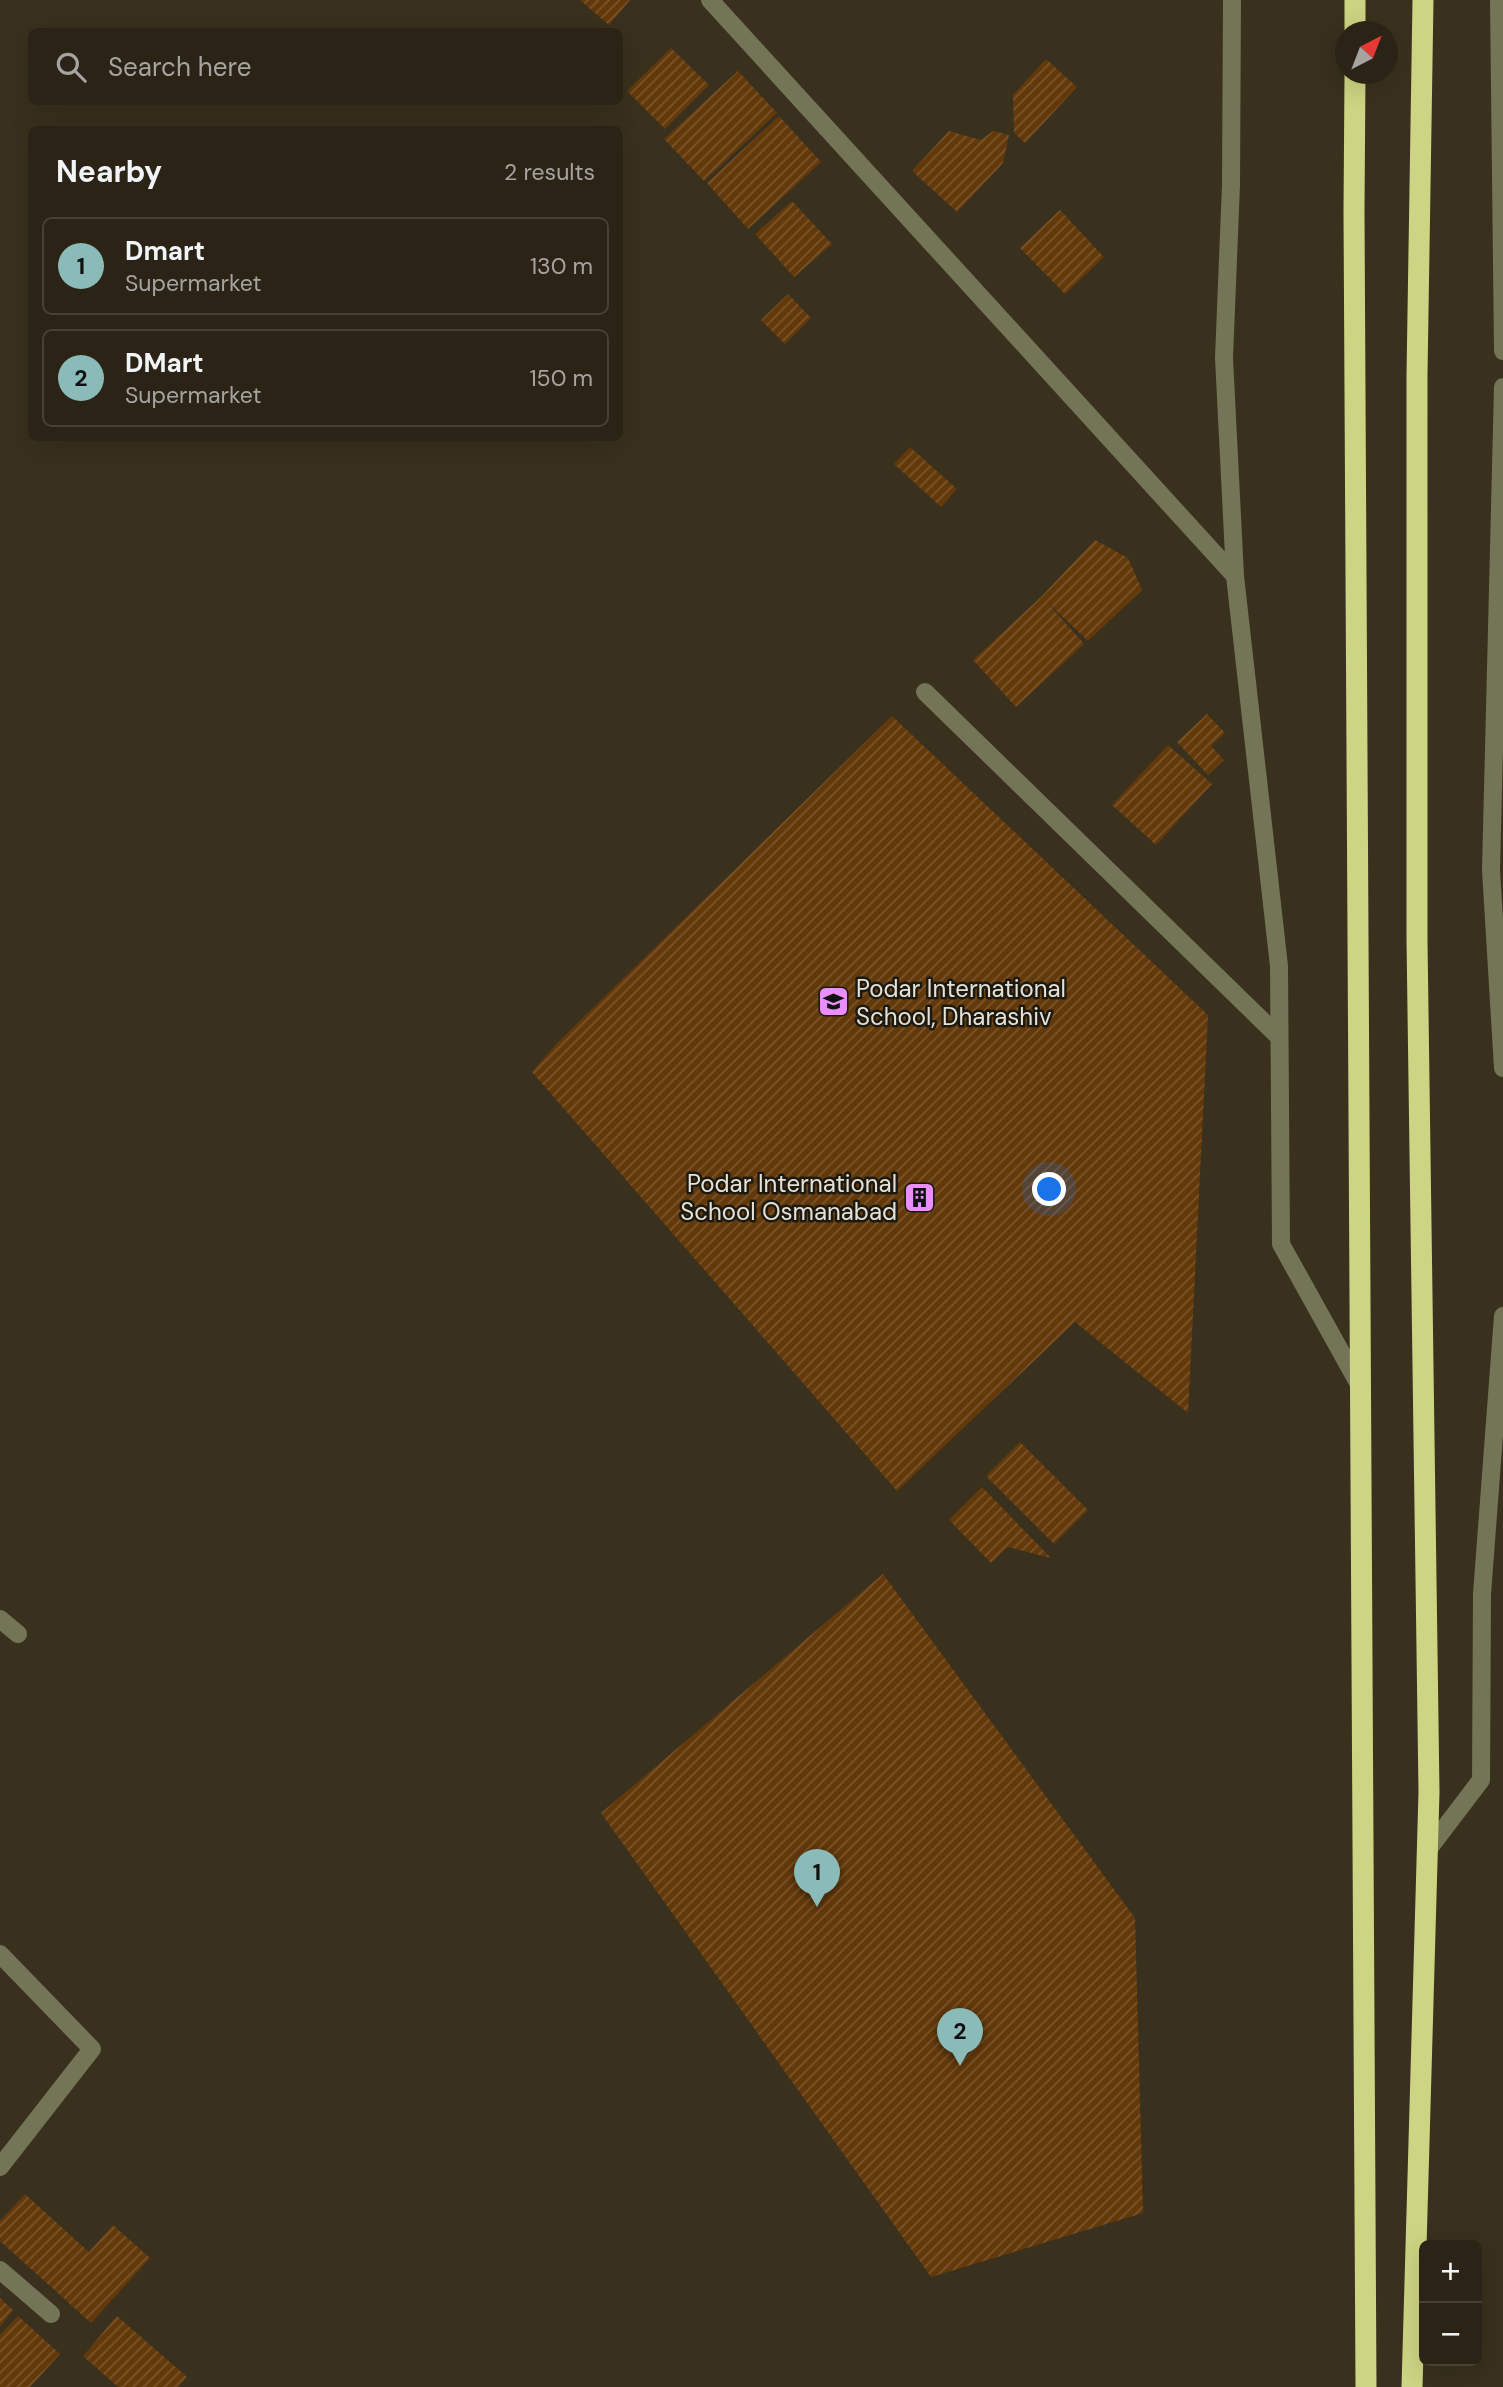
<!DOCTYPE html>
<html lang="en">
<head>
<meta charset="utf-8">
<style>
  body { margin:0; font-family:"DM Sans",sans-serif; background:#373023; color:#f1f3f6 }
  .controls { position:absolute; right:21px; bottom:21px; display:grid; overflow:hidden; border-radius:10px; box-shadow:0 7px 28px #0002 }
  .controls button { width:63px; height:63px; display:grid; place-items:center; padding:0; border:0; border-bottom:2px solid #474135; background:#2b2416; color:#f1f3f6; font:35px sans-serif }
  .compass { position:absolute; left:1335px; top:21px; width:63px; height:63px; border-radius:50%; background:#2b2416; box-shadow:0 7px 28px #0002; rotate:42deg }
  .you { position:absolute; left:1050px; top:1190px; width:24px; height:24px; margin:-18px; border:5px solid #fff; border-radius:50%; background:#1a73e8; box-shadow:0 0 0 10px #1a73e833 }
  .badge { display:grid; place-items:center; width:46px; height:46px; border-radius:50%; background:#8bbbb9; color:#111; font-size:23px; font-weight:700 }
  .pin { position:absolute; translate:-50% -58px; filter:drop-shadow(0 2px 4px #0008) }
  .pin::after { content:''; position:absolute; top:37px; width:24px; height:21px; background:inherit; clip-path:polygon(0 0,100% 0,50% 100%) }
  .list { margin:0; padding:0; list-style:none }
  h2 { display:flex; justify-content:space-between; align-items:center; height:91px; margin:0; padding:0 28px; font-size:30px }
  h2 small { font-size:23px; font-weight:400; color:#a6a4a1 }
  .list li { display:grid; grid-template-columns:46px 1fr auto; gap:21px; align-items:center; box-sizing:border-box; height:98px; margin:0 14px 14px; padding:0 14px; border:2px solid #474135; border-radius:10px }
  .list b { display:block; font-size:26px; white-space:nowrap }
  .list p { margin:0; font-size:23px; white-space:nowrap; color:#a6a4a1 }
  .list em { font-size:23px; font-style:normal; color:#a6a4a1 }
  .icon { flex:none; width:38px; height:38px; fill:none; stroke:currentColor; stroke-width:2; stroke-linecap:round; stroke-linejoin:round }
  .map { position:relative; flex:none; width:1503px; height:2387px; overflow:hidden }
  .search { position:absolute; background:#2b2416; box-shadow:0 7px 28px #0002; left:28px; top:28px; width:595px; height:77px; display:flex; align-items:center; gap:18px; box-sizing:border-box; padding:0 24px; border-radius:10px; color:#a6a4a1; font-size:26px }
  .panel { position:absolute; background:#2b2416; box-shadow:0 7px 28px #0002; left:28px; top:126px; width:595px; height:315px; border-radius:10px }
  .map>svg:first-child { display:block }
  .building { fill:url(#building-hatch) }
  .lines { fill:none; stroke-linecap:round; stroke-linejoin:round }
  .minor { stroke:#737556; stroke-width:18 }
  .highway { stroke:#cdd483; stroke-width:21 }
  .labels { text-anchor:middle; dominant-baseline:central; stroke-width:5; stroke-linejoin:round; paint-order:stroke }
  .poi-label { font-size:24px; fill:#e6e1d5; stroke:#1c1910; text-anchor:start }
</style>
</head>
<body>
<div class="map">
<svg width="1503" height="2387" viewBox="0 0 1503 2387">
  <defs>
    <pattern id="building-hatch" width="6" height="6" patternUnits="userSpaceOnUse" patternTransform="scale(1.75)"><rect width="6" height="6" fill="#64390a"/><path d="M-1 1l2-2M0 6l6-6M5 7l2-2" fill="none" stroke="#7a552d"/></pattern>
  </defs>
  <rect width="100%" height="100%" fill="#39301d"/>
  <path class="building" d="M580 0H630L609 25Z
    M671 48 709 85 665 129 627 91Z
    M1046 59 1077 87 1025 143 1014 133 1013 95Z
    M738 71 777 113 704 181 664 139Z
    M779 116 821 162 748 229 707 183Z
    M949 131 981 140 993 131 1009 135 1003 163 957 212 912 171Z
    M792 201 832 244 794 277 755 234Z
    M1060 210 1104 257 1065 294 1020 248Z
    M788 294 811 318 785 344 761 320Z
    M910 447 957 489 941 507 894 464Z
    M1095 540 1128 558 1142 590 1088 641 1046 601 1084 644 1016 707 973 660 1041 597Z
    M1207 714 1225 733 1211 746 1224 760 1208 775 1177 742Z
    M892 716 1208 1015 1188 1413 1075 1322 897 1491 532 1072 557 1043Z
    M1168 745 1212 784 1156 845 1112 805Z
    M1020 1442 1088 1510 1054 1544 986 1476Z
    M982 1487 1051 1558 1008 1547 991 1563 949 1520Z
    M883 1574 1135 1918 1143 2213 931 2277 601 1813Z
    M25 2194 89 2252 113 2225 150 2258 91 2323 0 2241V2221Z
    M0 2298 13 2310 0 2327Z
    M18 2316 60 2354 30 2387H0V2335Z
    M117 2316 187 2377 178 2387H118L83 2356Z"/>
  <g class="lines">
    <path class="minor" d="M710 0 1235 576
      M1232 0 1231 185 1224 358 1235 576 1279 966 1281 1244 1361 1388
      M1499 0 1503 351
      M1503 387 1491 870 1503 1068
      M925 692 1279 1037
      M0 1619 18 1634
      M1427 1851 1481 1780 1482 1594 1503 1316
      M0 1954 92 2049 0 2167
      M0 2270 51 2314"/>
    <path class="highway" d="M1355 32V0
      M1355 74 1354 211 1366 2387
      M1412 2387 1429 1792 1417 940V375L1423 0"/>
  </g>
  <defs>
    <symbol id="school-square" viewBox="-11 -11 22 22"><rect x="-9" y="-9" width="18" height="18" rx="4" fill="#eb8dfc" stroke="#1c1910"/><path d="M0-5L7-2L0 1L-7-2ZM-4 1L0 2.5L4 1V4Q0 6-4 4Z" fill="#111"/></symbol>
    <symbol id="building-square" viewBox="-11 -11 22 22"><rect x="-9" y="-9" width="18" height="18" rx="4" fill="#eb8dfc" stroke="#1c1910"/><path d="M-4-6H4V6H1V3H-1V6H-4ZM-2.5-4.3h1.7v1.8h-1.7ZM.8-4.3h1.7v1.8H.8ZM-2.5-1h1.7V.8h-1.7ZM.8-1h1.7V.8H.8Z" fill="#111"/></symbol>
  </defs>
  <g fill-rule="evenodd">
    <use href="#school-square" x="816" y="984" width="35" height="35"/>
    <use href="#building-square" x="902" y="1180" width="35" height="35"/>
  </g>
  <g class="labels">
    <g class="poi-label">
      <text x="856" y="988">Podar International<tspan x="856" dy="28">School, Dharashiv</tspan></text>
      <text x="897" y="1183" text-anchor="end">Podar International<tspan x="897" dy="28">School Osmanabad</tspan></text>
    </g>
  </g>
</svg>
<div class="controls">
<button>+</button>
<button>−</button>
</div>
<svg class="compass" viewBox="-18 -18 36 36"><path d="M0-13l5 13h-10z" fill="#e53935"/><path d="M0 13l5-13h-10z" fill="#a6a4a1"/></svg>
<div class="you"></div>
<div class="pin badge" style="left:817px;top:1907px">1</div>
<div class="pin badge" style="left:960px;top:2066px">2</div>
<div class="search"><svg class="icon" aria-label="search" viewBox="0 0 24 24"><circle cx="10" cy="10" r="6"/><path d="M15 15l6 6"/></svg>Search here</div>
<section class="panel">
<h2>Nearby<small>2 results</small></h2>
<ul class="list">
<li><span class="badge">1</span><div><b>Dmart</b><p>Supermarket</p></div><em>130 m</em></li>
<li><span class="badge">2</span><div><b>DMart</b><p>Supermarket</p></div><em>150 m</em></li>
</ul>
</section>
</div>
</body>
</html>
